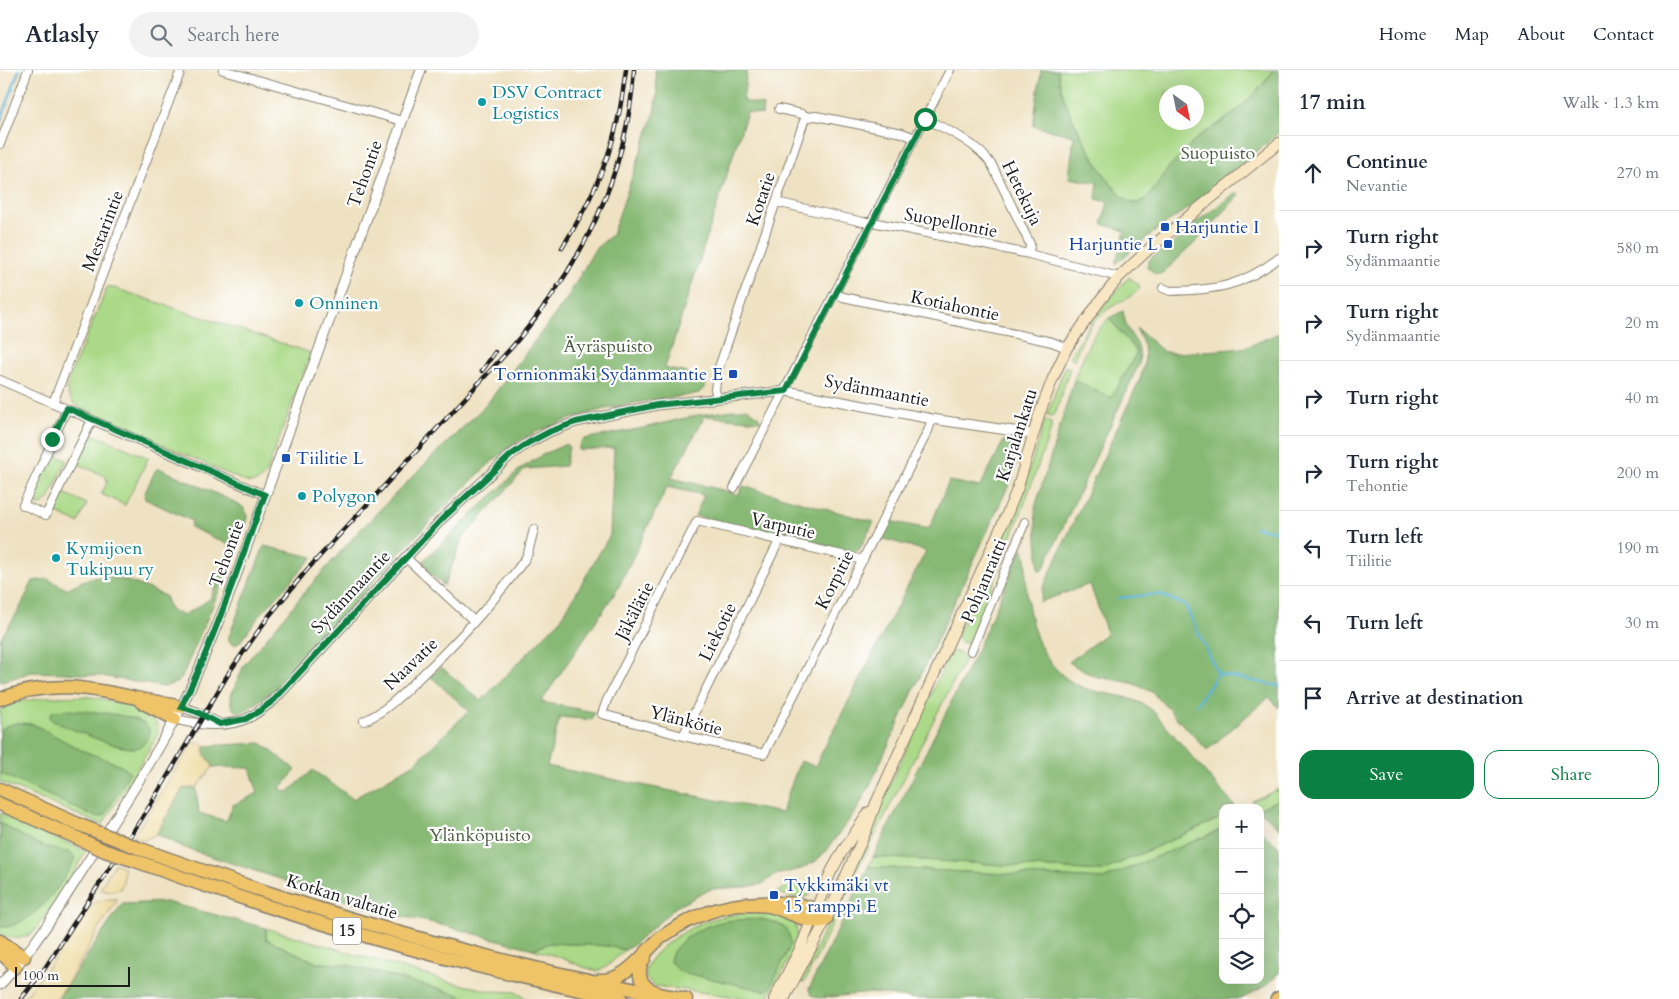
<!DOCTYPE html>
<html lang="en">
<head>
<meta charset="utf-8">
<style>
  body { margin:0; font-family:Cardo,serif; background:#f2f2f3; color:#1f2937 }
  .controls { position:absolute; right:15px; bottom:15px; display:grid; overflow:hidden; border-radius:10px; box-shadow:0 5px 20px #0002 }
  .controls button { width:45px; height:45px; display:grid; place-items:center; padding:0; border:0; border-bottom:1px solid #e0e1e3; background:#fff; color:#1f2937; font:25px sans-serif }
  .compass { position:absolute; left:1159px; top:15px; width:45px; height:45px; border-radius:50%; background:#fff; box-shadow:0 5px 20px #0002; rotate:147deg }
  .scale { position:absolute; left:15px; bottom:12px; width:115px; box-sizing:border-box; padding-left:5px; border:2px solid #1c1c1c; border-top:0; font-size:14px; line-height:18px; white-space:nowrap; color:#1c1c1c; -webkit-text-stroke:4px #fff; paint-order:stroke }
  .stop { position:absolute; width:15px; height:15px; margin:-11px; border:4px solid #0b8043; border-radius:50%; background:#fff }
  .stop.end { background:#0b8043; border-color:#fff; box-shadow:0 1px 5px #0008 }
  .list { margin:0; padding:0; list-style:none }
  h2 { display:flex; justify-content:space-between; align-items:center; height:65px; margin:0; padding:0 20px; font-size:21px }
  h2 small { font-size:16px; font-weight:400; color:#747a83 }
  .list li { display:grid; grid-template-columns:32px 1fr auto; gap:15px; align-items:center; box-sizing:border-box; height:75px; padding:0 20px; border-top:1px solid #e0e1e3 }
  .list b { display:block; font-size:19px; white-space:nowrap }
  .list p { margin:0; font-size:16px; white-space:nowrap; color:#747a83 }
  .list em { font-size:16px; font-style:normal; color:#747a83 }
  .actions { display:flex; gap:10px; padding:15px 20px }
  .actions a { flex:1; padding:11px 0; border:1px solid #0b8043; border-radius:15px; text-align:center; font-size:18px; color:#0b8043 }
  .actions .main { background:#0b8043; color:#fff }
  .icon { flex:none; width:28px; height:28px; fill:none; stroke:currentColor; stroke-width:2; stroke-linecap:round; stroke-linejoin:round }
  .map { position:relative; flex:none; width:1279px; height:929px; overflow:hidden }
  header { display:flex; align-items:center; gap:30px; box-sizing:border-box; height:70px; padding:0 25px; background:#fff; border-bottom:1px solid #e0e1e3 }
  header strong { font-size:24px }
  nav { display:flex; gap:28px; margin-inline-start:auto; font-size:18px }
  .search { width:350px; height:45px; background:#f2f2f3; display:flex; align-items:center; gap:12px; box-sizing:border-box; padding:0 18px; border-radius:28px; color:#747a83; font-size:19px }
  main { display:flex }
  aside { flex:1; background:#fff }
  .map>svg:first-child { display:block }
  .green { fill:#aad987; stroke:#637a52; fill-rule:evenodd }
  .forest { fill:#87b974; stroke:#526a48 }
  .sand { fill:#eeda9e; stroke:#857b5d }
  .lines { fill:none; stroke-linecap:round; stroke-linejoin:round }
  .stream { stroke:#59b3d7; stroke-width:2.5 }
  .minor-casing { stroke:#867f6f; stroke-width:10 }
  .tertiary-casing { stroke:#867f6f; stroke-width:11 }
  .secondary-casing { stroke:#867f6f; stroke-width:12 }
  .trunk-casing { stroke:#867f6f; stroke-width:15 }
  .minor { stroke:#fff; stroke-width:8 }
  .tertiary { stroke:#fff; stroke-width:9 }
  .secondary { stroke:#f9e7c3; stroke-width:10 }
  .trunk { stroke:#efc469; stroke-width:12 }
  .rail-casing { stroke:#1c1c1c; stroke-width:4.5 }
  .rail { stroke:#fff; stroke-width:2.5; stroke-dasharray:8; stroke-linecap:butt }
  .trunk-bridge-casing { stroke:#867f6f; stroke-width:15; stroke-linecap:butt }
  .trunk-bridge { stroke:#efc469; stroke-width:12 }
  .route { stroke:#0b8043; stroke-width:6 }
  .culture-dot { fill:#0f9aa8; stroke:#fff; stroke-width:2 }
  .transit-dot { fill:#1a4fb4; stroke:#fff; stroke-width:2 }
  .labels { text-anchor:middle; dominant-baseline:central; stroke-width:4.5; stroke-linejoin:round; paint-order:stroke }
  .shield { fill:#fff; stroke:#606060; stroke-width:1 }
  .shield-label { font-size:16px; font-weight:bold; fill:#1c1c1c }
  .culture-label { font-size:18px; fill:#0d838f; stroke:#fff; text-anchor:start }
  .park-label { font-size:18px; fill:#4e5e41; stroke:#fff }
  .street-label { font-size:18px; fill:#1c1c1c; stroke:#fff }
  .transit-label { font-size:18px; fill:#164399; stroke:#fff; text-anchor:start }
</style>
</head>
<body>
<header>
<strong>Atlasly</strong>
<div class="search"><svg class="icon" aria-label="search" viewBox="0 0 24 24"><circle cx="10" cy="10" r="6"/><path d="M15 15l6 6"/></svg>Search here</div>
<nav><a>Home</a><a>Map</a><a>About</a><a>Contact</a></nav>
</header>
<main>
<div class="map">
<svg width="1279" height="929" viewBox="0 0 1279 929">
  <rect width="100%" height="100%" fill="#fff"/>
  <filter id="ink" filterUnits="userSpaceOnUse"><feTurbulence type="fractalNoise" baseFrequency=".02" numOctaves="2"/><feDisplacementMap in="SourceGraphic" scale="10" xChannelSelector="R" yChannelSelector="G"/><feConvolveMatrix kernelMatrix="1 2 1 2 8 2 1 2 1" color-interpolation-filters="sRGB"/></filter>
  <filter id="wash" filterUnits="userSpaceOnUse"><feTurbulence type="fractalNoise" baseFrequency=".0096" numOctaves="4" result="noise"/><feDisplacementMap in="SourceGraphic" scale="20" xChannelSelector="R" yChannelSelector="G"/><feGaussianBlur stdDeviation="1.12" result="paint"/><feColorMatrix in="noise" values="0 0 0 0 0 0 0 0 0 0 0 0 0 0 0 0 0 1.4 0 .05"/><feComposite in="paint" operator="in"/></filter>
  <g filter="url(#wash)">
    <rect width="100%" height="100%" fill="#efe2c2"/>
    <path class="green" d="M1058 0H1273C1260 21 1240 39 1220 53 1214 58 1207 61 1201 65 1190 74 1181 86 1171 95 1162 105 1150 132 1136 133 1114 134 1073 52 1066 33 1062 23 1059 11 1058 0ZM1166 22H1196V52H1166Z
      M1129 207 1139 215 1140 218C1132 229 1117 232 1107 240 1089 252 1081 271 1074 290L1069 287 1093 249Z
      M108 216 311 283 266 404C260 411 255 414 246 412L75 335C67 326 65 320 69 308Z
      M1109 248 1137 282 1111 328 1074 310C1084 285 1089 267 1109 248Z
      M1065 296 1070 298 1056 342 1052 346 1047 345Z
      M1045 349 1051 353V359L1024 435 973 565 967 573 960 572 958 569 959 561 1023 421Z
      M95 365 147 387 148 389 125 435 101 424 108 411 106 410 107 407 76 393C80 384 84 368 95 365Z
      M51 383 67 390 49 429 42 435 33 433 31 429Z
      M64 423 87 434 78 453 55 442Z
      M952 581 962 584 965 589 844 826 841 824 949 584Z
      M47 627C61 627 76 626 90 627 106 628 152 639 157 655 159 661 157 665 155 670L102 755 0 712V640L13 633Z
      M1279 719V730L1260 738H1257L1252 731Z
      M0 743 86 781 68 813 34 862C22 870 14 870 0 864Z
      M1223 747V759L1103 809 868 797 873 787 1102 801Z
      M789 815C798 815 808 813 816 820 800 834 794 826 776 823Z
      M835 838 839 840 804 913 800 911Z
      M760 842C771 844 788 845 795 855 805 870 774 915 767 929H752L655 916C651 913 646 910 645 905 644 883 689 857 707 851 724 845 742 843 760 842Z
      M266 858 450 912 491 921 515 922 528 929H469L453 923 344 894 317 893 266 869Z
      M550 873 609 876 625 880 605 898 597 901 583 897 562 888 533 879Z"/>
    <path class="forest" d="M655 0H747L743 31 763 35 762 45 747 42 665 298 708 308 705 317 699 323C682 327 664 328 647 331 608 337 570 347 534 363 504 377 481 402 458 424 397 483 341 547 285 610 270 623 257 635 239 643L234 640 231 634V626L244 595 304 523 359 461 417 402 486 335 566 230 595 179 612 165 654 44 657 24Z
      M1041 0H1058C1059 11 1062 23 1066 33 1073 53 1114 134 1136 133 1150 132 1162 105 1171 95 1181 86 1190 74 1201 65 1207 61 1214 58 1220 53 1240 39 1260 21 1273 0H1279V63L1215 116 1183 142 1159 158 1115 194 1125 161 1102 154 1108 132 1096 129 1098 113 1069 108 1074 66 1033 56Z
      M1237 122 1239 125 1203 165 1165 201 1160 204 1154 203 1147 197 1148 192 1151 188 1171 175 1187 159Z
      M1123 241C1124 246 1125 252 1127 257 1135 274 1141 272 1139 294L1043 500 1039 501 1035 438 1074 310 1111 328 1137 282 1109 248Z
      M1136 258 1164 282 1178 283 1234 279 1247 277 1279 263V638L1269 627 1207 680 1152 622 1132 613 1098 607 1083 601 1069 592 1107 563 1090 514 1040 532 1043 518 1140 309C1147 286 1147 280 1136 258Z
      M747 338 757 345 761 351 705 346 671 408 727 421 738 425 743 416 874 452 859 480 854 482 695 446 704 425 667 417 617 520 541 632 594 642 592 650 560 647 547 696 781 743 800 691 815 696 926 481 881 468 889 451 929 459 949 411 980 417 1004 370 1010 375 1017 390 1011 410 869 717 856 741 825 782 816 791 801 799 775 805 762 814 745 817 711 819 676 837 633 875 625 880 609 876 550 873 533 879 430 852 384 843 185 778 156 764 183 717 196 718 199 743 226 751 233 735 258 723 250 698 213 697 210 691 203 684 205 676 261 673 296 700 280 719 288 722 313 700 353 729 415 693 469 641 430 606 441 597 481 631 561 549 610 465 614 378 578 380 580 374 584 369 643 358 698 345Z
      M566 374 569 377 565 396 525 399 463 468 444 516 424 497 423 491 520 399 544 384Z
      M158 399H161L230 430 243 437 246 442 247 448 237 479 182 607 178 612 164 617 102 606 66 603 32 602 0 612V569L19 540 33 511 48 509 66 519C74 516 81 511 88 509 114 502 142 516 165 526L170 540 183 545 196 538 210 529 232 476 190 457 192 451 145 429 144 425 155 401Z
      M264 476 313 487 261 544 239 573 234 575 230 572 228 569Z
      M1022 478C1029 486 1025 501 1026 511 1028 543 1034 576 1057 600 1087 632 1123 616 1153 641L1236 738H1223V747L1102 801 873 787 975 585Z
      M66 640C86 641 130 643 146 655 155 661 144 677 136 678 118 680 73 659 55 652L51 649 50 645 53 641Z
      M16 653 33 654 81 680 118 694 130 702 104 746 95 747 0 703V661L6 656Z
      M1279 730V758L1260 741V738Z
      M0 753C20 765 46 781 69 782L75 787C66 812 29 860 0 857Z
      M1223 759V910H1260V761L1279 777V904L1267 915 1241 929H916L872 923 819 928 811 925 809 919 868 797 1103 809Z
      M166 832 266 858V869L317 893 344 894 453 923 469 929H58L122 834Z
      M762 849C779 854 789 854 791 874L770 918 765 921 681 902 670 892C671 871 708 853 727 851 738 849 751 850 762 849Z"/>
    <path class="sand" d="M201 672 205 676 204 684 210 691 213 697 196 718H183L156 764 145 770 133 767 192 674Z
      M115 793 124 798 123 813 120 819 111 821 100 819Z
      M109 829H118L101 855 68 913 56 929H23L53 891 91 836 95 832Z"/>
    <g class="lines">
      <path class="stream" d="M0 53 19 0
        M1255 457 1279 462
        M1119 528 1159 524 1185 535 1218 604 1279 616
        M1197 634 1218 604"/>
    </g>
  </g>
  <g filter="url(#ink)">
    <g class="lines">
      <defs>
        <path id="minor" d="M223 0 402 51
          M779 39 802 44 808 47
          M925 49C949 60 980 75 993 97L1030 174 1029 184
          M0 74 28 0
          M776 132 863 152H872L1029 184 1119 207
          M1163 218 1170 221C1216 220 1241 217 1279 188
          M836 224 843 227 1052 272 1067 278
          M0 310 265 425
          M717 328 715 319 718 300 804 51 808 47 816 46 902 63 915 68
          M53 333 181 0
          M67 339 23 435 46 445 92 350
          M734 418 950 0
          M405 487 474 551
          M863 490 697 451 607 630 602 644 683 666 764 684 928 361 932 349
          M971 581 1025 452
          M364 651C386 641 401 625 418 609 457 572 494 532 525 489L528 483 534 459
          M683 666 779 471"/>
        <path id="tertiary" d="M181 637 197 642 218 653
          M175 649C198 655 226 658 248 648 258 643 266 636 274 630L442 449 511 385 528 373 551 361 576 352 657 335 786 321 932 349 1034 364
          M0 915C37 875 65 828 94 782 122 738 150 695 175 649 196 611 211 569 228 528L421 0"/>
        <path id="secondary" d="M774 929 800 879 831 802 842 782 869 742
          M784 929 826 850 866 761 876 733 1007 444 1018 417 1039 345 1053 308 1067 278 1099 232 1119 207 1150 178 1279 73"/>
        <path id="trunk" d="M0 629C48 610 87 617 136 628 151 631 166 633 181 637
          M141 632 175 649
          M0 719 80 755
          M0 734 75 767
          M138 778C316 842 499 897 686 929
          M133 790C293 849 456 895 622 929
          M0 871 24 887
          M0 882 16 897
          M645 887C636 901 638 916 656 922
          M600 910C625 911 641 886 658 870 664 865 671 861 677 857 708 838 744 831 781 833 797 833 816 836 826 850 813 857 784 839 769 836 760 835 751 835 741 835
          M1277 929 1279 928"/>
      </defs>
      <use href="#minor" class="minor-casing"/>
      <use href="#tertiary" class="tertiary-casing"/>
      <use href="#secondary" class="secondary-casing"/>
      <use href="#trunk" class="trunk-casing"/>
      <use href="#minor" class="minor"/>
      <use href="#tertiary" class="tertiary"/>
      <use href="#secondary" class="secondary"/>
      <use href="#trunk" class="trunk"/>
      <defs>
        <path id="rail" d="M562 178C585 141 606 100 616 57 621 38 623 19 626 0
          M482 301 495 282
          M21 929 45 898 151 734 230 601 269 546 306 501 512 277C581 196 627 108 634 0"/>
      </defs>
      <use href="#rail" class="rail-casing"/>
      <use href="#rail" class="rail"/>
      <defs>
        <path id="trunk-bridge" d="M80 755 138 778
          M75 767 105 781 133 790"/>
      </defs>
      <use href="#trunk-bridge" class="trunk-bridge-casing"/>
      <use href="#trunk-bridge" class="trunk-bridge"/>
    </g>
  </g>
  <g class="lines" filter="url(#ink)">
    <path class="route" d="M52 369 67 338 265 425C238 496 215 569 181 637L197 642 220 654 246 649 258 642 274 630 442 449 511 385 528 373 551 361 576 352 657 335 786 321 925 49"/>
  </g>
  <g class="culture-dot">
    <circle cx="482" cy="32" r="5"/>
    <circle cx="299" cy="233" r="5"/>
    <circle cx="302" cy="426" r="5"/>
    <circle cx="56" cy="488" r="5"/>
  </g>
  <g class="transit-dot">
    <rect x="1160" y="152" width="10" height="10" rx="2.5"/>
    <rect x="1163" y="169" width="10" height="10" rx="2.5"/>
    <rect x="728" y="299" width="10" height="10" rx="2.5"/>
    <rect x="281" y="383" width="10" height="10" rx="2.5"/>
    <rect x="769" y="820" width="10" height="10" rx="2.5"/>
  </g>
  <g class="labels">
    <rect class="shield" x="333" y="847.5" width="28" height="27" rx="4"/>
    <g class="shield-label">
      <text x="347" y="861">15</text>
    </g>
    <g class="culture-label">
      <text x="492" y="22">DSV Contract<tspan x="492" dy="21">Logistics</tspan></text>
      <text x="309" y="233">Onninen</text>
      <text x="312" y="426">Polygon</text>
      <text x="66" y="478">Kymijoen<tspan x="66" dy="21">Tukipuu ry</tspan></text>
    </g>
    <g class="park-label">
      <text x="1218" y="83">Suopuisto</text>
      <text x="608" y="276">Äyräspuisto</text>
      <text x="480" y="765">Ylänköpuisto</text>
    </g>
    <g class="street-label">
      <text transform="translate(365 104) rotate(-70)">Tehontie</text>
      <text transform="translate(1022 123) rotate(64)">Hetekuja</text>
      <text transform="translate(761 129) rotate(-71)">Kotatie</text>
      <text transform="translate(951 153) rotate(11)">Suopellontie</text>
      <text transform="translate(103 161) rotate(-69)">Mestarintie</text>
      <text transform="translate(955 236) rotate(12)">Kotiahontie</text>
      <text transform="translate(877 321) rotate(11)">Sydänmaantie</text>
      <text transform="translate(1017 365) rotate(-72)">Karjalankatu</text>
      <text transform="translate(783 456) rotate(13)">Varputie</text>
      <text transform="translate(227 484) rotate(-70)">Tehontie</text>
      <text transform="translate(835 510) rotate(-63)">Korpitie</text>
      <text transform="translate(984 511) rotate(-67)">Pohjanraitti</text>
      <text transform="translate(351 522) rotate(-47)">Sydänmaantie</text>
      <text transform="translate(635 541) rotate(-63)">Jäkälätie</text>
      <text transform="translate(718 562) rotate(-64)">Liekotie</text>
      <text transform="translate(411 594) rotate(-44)">Naavatie</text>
      <text transform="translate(686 651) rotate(14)">Ylänkötie</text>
      <text transform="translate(342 827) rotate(17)">Kotkan valtatie</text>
    </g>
    <g class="transit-label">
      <text x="1175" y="157">Harjuntie I</text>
      <text x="1158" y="174" text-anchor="end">Harjuntie L</text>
      <text x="723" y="304" text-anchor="end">Tornionmäki Sydänmaantie E</text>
      <text x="296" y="388">Tiilitie L</text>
      <text x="784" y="815">Tykkimäki vt<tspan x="784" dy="21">15 ramppi E</tspan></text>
    </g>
  </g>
</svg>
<div class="controls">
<button>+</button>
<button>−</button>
<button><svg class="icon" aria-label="locate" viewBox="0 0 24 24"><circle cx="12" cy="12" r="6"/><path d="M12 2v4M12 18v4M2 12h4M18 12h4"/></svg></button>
<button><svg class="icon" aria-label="layers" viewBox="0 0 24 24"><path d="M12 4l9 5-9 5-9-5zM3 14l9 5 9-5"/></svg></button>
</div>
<svg class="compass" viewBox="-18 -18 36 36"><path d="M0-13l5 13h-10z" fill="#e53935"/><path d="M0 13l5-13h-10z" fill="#747a83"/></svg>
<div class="scale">100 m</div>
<div class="stop" style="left:925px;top:49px"></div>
<div class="stop end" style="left:52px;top:369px"></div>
</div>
<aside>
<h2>17 min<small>Walk · 1.3 km</small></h2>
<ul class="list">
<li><svg class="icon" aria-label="ahead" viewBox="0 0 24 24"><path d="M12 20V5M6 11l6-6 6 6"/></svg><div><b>Continue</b><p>Nevantie</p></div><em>270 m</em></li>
<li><svg class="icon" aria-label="right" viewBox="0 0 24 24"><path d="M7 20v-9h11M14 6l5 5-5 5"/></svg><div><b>Turn right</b><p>Sydänmaantie</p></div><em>580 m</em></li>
<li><svg class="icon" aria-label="right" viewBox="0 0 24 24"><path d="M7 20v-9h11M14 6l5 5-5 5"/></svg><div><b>Turn right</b><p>Sydänmaantie</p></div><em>20 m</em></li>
<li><svg class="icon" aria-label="right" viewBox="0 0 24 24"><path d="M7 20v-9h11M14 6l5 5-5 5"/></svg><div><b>Turn right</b></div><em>40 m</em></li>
<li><svg class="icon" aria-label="right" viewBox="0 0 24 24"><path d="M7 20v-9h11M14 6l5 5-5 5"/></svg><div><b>Turn right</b><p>Tehontie</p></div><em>200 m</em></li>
<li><svg class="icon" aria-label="left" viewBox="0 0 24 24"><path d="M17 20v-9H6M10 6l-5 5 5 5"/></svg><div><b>Turn left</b><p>Tiilitie</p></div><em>190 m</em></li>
<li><svg class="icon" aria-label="left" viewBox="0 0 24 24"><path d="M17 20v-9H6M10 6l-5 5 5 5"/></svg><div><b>Turn left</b></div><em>30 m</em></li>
<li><svg class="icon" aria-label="arrive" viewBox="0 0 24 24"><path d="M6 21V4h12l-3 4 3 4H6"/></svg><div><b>Arrive at destination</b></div></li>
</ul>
<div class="actions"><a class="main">Save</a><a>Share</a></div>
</aside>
</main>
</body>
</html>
